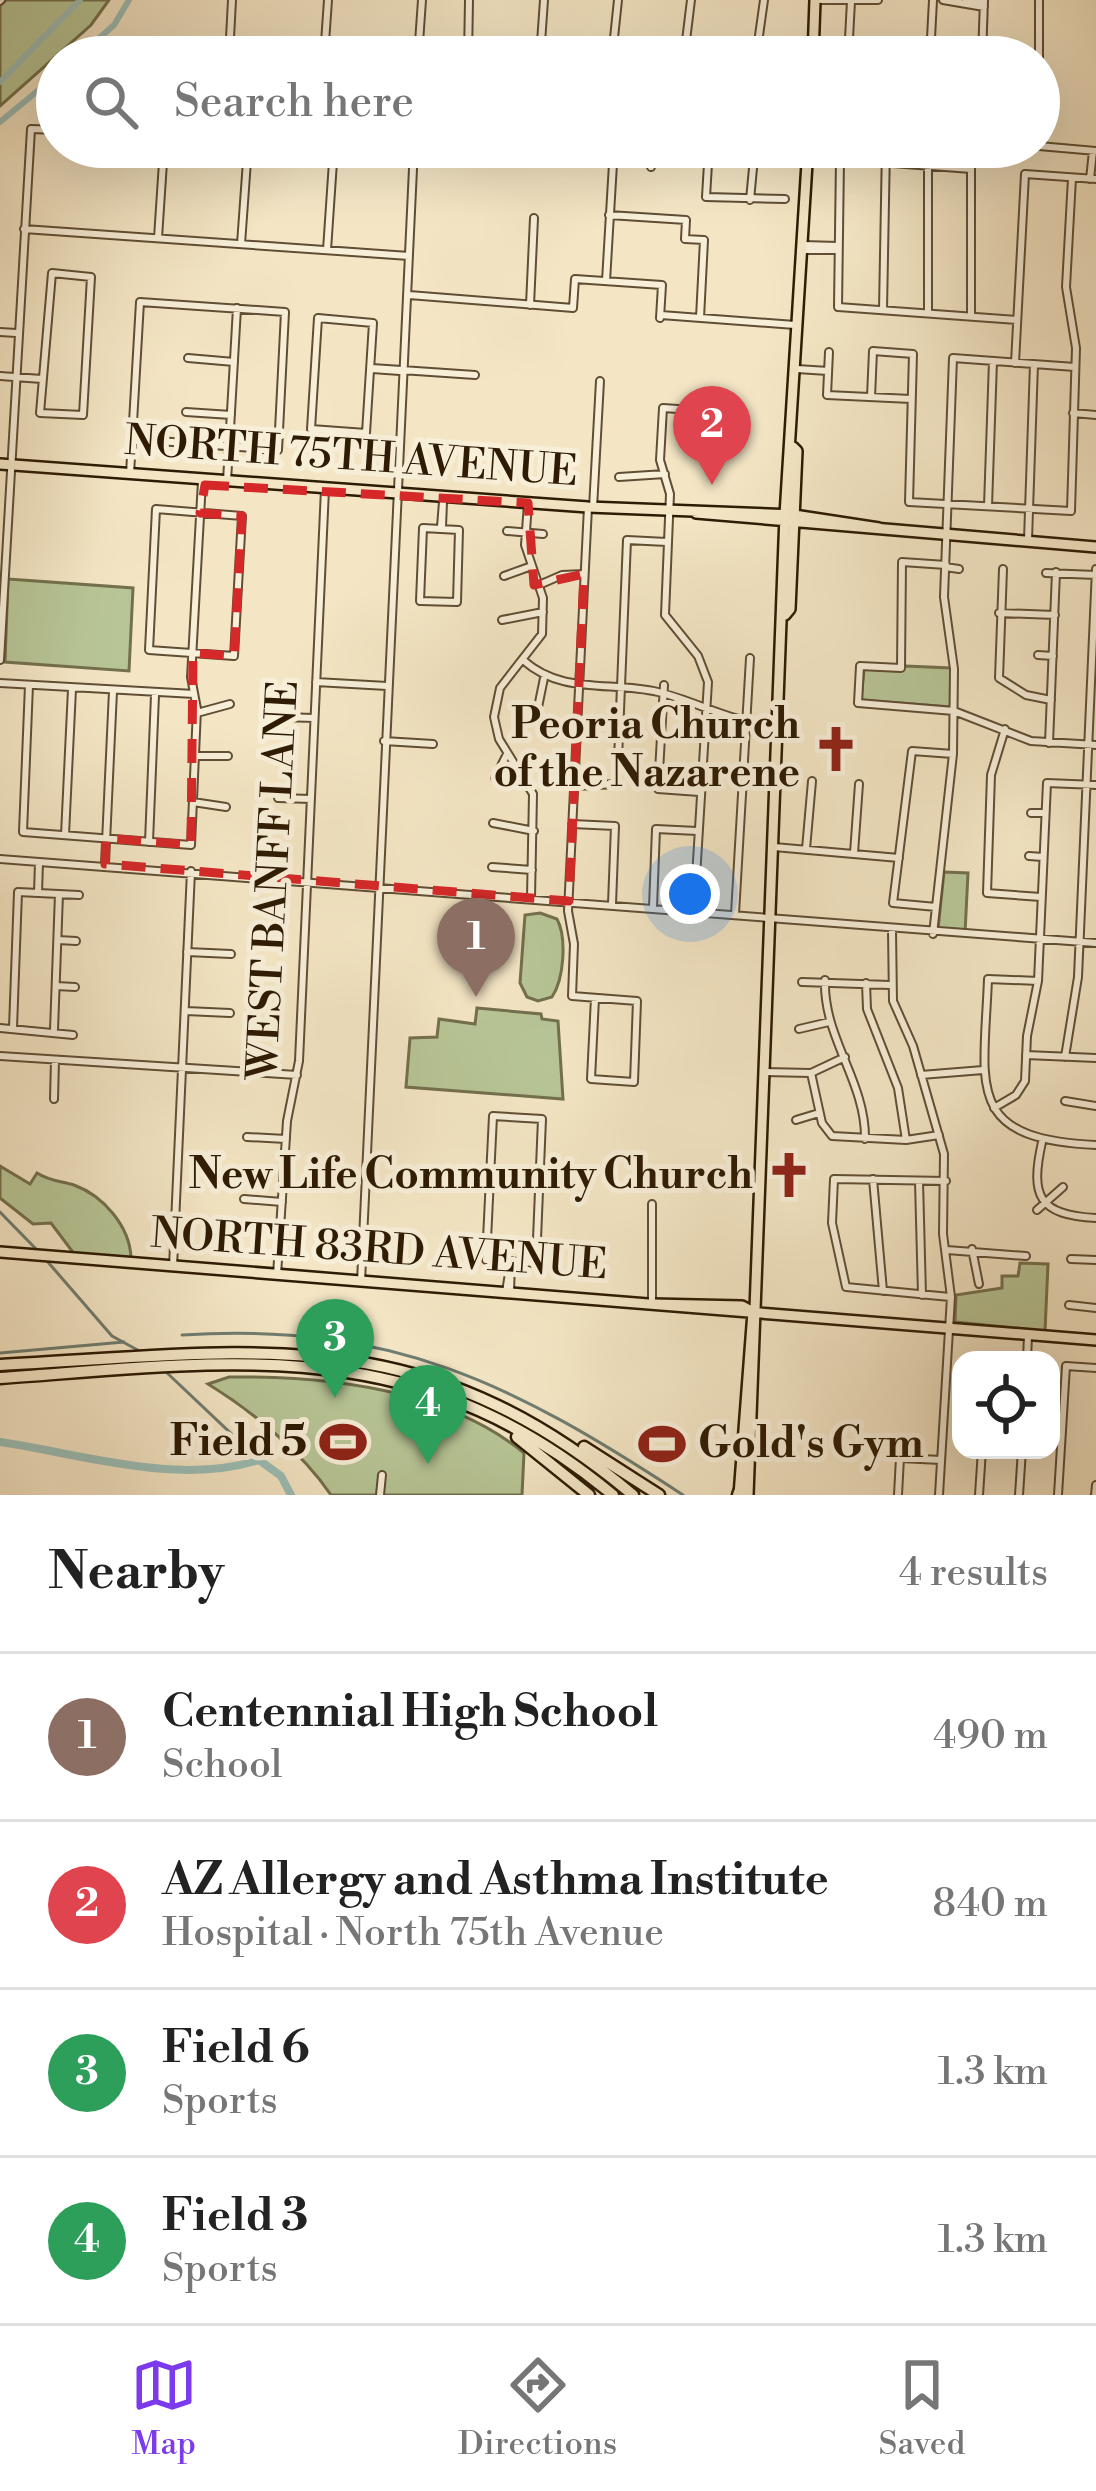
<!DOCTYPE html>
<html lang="en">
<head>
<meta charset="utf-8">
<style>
  body { margin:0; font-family:"Libre Bodoni",serif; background:#f2f2f2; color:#222 }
  .controls { position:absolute; right:36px; bottom:36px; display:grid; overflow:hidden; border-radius:24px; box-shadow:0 12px 48px #0002 }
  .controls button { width:108px; height:108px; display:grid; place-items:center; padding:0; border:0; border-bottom:3px solid #e0e0e0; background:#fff; color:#222; font:60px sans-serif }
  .you { position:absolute; left:690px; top:894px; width:42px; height:42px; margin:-30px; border:9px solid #fff; border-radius:50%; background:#1a73e8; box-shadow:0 0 0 18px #1a73e833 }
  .badge { display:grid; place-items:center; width:78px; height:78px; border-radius:50%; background:#7c3aed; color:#fff; font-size:39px; font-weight:700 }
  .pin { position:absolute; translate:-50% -99px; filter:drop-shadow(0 3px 6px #0008) }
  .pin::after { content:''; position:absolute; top:63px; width:42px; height:36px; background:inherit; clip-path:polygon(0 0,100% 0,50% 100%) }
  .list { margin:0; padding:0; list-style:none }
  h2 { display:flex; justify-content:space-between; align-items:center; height:156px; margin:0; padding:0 48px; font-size:51px }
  h2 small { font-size:39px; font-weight:400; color:#767676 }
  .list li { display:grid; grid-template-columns:78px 1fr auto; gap:36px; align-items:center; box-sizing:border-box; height:168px; padding:0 48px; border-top:3px solid #e0e0e0 }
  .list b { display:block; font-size:45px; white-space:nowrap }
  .list p { margin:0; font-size:39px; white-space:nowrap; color:#767676 }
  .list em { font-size:39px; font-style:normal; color:#767676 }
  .icon { flex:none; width:66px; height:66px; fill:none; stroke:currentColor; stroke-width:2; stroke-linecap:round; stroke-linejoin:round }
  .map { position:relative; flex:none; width:1096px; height:1495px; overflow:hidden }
  .search { position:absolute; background:#fff; box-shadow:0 12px 48px #0002; left:36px; right:36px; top:36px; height:132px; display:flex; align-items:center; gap:30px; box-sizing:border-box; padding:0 42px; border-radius:66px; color:#767676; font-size:45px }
  .sheet { height:828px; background:#fff }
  nav { display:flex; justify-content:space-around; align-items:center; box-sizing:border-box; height:168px; border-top:3px solid #e0e0e0; background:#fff; font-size:33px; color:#767676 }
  nav a { display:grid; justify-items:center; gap:6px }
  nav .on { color:#7c3aed }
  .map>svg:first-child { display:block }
  .green { fill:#b8c697; stroke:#73704d; stroke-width:3 }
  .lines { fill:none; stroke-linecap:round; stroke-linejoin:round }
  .stream { stroke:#707d70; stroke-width:3 }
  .canal { stroke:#9cbfb8; stroke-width:6 }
  .river { stroke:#9cbfb8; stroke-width:8 }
  .minor-casing { stroke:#604e34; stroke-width:10 }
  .major-casing { stroke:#2e1b03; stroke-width:14 }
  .highway-casing { stroke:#2e1b03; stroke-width:15 }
  .minor { stroke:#f8efd9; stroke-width:6 }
  .major { stroke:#f4e6c5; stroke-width:9 }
  .highway { stroke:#f4e6c5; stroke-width:10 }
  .marked { fill:none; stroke:#d62828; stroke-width:9; stroke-dasharray:24 15; stroke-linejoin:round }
  .labels { text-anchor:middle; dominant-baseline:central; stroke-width:10; stroke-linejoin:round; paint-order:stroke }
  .street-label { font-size:42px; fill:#2e1b03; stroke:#f8efd9 }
  .poi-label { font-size:42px; font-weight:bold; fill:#2e1b03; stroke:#f8efd9; text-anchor:end }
</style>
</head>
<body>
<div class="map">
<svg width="1096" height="1495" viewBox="0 0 1096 1495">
  <rect width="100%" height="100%" fill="#f4e6c5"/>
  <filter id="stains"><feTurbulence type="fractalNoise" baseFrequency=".00167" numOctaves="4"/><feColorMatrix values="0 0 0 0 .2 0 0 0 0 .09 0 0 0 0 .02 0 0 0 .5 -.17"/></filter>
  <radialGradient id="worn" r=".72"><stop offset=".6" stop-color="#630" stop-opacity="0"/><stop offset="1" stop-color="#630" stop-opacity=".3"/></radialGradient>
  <path class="green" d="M6 0H109L91 25 0 106V5Z
    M8 579 133 588 129 671 5 662Z
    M905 666 951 668V707L861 700 864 669 898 671Z
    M944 872 968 873 965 933 938 929Z
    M540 913 557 919C567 938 564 979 552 997L538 1001 527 997 520 983 525 915Z
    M477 1008 541 1014 542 1019 558 1021 563 1099 406 1087 410 1038 437 1037 439 1019 475 1024Z
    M0 1166 30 1184 37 1173C49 1181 61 1181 74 1185 104 1196 130 1227 131 1258L75 1255 51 1223 33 1224 0 1198Z
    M1020 1263 1048 1264 1045 1331 955 1322 956 1295 1002 1288V1276H1018Z
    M229 1377C327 1376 446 1389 524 1453L522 1495H331C301 1451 252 1411 208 1384Z"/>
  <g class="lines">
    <path class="stream" d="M0 1212 37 1250
      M47 1261 112 1336 143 1353
      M182 1335C392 1322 512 1383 683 1495
      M0 1353 124 1342
      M164 1370 259 1460"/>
    <path class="canal" d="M78 57 114 25 129 0
      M0 82 80 0
      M0 122 57 75"/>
    <path class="river" d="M0 1442C81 1454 179 1486 259 1460L281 1476 291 1495"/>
    <defs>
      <path id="minor" d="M821 0H878
        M943 0 984 7
        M966 0 984 3
        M0 1 1 0
        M757 43 813 47
        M905 49 931 50
        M229 57 232 0
        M324 57 328 0
        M418 57 422 0
        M468 57 469 0
        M540 57 544 0
        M612 57 618 0
        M684 57 691 0
        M756 57 764 0
        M848 57 851 1
        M930 57 933 0
        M982 57 984 0
        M1039 67V0
        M1039 146 1096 151
        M709 147 706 197 785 199
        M79 158 80 147
        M651 167 652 147
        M1090 179 1093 151
        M750 200 755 147
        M609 215 686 220 685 239 704 240 700 318
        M24 229 409 256
        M158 238 164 147
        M241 244 248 147
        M803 245 838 246
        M327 250 334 147
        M803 250H838
        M52 273 91 277 83 415 40 413Z
        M606 281 614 147
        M409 295 573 308 575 279 662 285 660 318
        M530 305 534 218
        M883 310 886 147
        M928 312V166
        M661 315 795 325
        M971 316V169L840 159 838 307 1017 320
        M318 318 373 323 366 433 311 429Z
        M0 332 16 333
        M829 352 827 395 911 399
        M188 358 234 362
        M1015 363 1025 174 1096 179
        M372 368 475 375
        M372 369 400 371
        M797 369 828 371
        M0 376 42 379
        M871 397 873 351 913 354 909 502 1071 511 1076 348 1066 287 1072 178
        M186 412 231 415
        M1073 413 1096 415
        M130 474 140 302 285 312 278 450 132 439
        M619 477 665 474
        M227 481 237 308
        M528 503 525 545 543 598 542 634 500 688 494 717 499 739 533 794 531 898
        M988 506 993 361
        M588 507 568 911 574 944 572 996 637 1001 634 1082 591 1079 595 998
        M593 508 600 381
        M156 509 242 516 234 656 149 650Z
        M441 527 443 502
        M442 527 443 502
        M423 528 459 530 457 602 420 601Z
        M507 531 543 534
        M1028 540 1034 364
        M946 565 902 562 901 668 860 666 858 703 954 711 1031 741 1096 745
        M945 567 959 569
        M1003 569 999 678 1026 695 1051 700
        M1046 573 1096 575
        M504 576 529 567
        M539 585 562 575 584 574
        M999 613 1055 615
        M502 620 543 612
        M1038 655 1053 656
        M0 660 31 129 57 130
        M523 660C562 695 610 681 658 692 698 702 733 723 776 726
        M316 682 387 686
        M0 683 194 694
        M29 685 23 832 191 845 197 709 191 677 202 481
        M664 685 658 789 699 792
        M197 713 230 704
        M281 717 314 718
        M535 722 544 678
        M1005 729 991 775 987 893 1041 897
        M384 741 433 744
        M1049 743 1056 572
        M195 756H228
        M495 778 507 754
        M574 786 617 784 627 540 667 542
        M278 798 311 799
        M193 802 226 807
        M1031 813H1045
        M493 823 534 831
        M572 824 615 826 612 904
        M65 835 72 689
        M149 842 155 695
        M774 847 899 858
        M806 849 812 781
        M854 853 859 784
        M1029 856 1043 857
        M0 859 1096 943
        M105 864 113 691
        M492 867 532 870
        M38 893 39 862
        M653 907 656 829 697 831
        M936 907 893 903 912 751 953 754
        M694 910 708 682 698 656 665 615 670 494 660 460 663 408 722 412
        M735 914 750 658
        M892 931 893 1001 913 1046 944 1154 943 1234 951 1297 939 1495
        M933 934 953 754 954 669 944 597 953 358 1075 367
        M58 940 76 941
        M187 952 231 954
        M825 980C823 1038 866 1082 865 1139
        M1038 981 988 979C984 1086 963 1139 1096 1145
        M802 982 890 985
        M866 983 867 1009 898 1088 906 1140
        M56 986 75 987
        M186 1011 230 1013
        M0 1028 73 1035
        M13 1028 18 892 79 895
        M799 1029 829 1022
        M54 1030 59 894
        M1026 1055 1096 1058
        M0 1056 297 1075
        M1065 1057 1078 977 1096 569
        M764 1072 811 1073 845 1057
        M811 1073 822 1123 832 1136 906 1140 939 1135
        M921 1075 983 1070
        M54 1099 55 1060
        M1065 1101 1096 1106
        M994 1108 1016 1095 1025 1081 1027 1036 1038 981 1047 783 1096 785
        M493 1116 542 1119 536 1263 486 1260Z
        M796 1120 819 1113
        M247 1137 286 1139
        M1042 1142C1030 1196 1038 1215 1096 1218
        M873 1179 883 1291
        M919 1181 922 1295
        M946 1181 834 1179 832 1223 846 1287 950 1297
        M244 1199 282 1202
        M652 1204V1304
        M1037 1210 1063 1187
        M972 1249 979 1284
        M947 1250 1026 1256
        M1071 1259 1096 1260
        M173 1267 191 871
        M277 1275 287 1121 299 1061 325 489
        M361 1282 414 147
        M506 1292 511 1261
        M510 1293 511 1261
        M1069 1305 1096 1308
        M1027 1360 1028 1335
        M380 1495 382 1475
        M898 1495 900 1458 941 1460
        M979 1495 982 1450
        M1019 1495 1022 1450
        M1058 1495 1066 1366 1096 1368
        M1095 1495 1096 1485"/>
      <path id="major" d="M813 57 815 0
        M0 464 588 507 794 515 879 528
        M696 513 1096 547
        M785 615 790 609 797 451 793 447
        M0 1252 1096 1340
        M653 1304 742 1306 753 1312
        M739 1495 753 1312
        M748 1495 785 515 808 147"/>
      <path id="highway" d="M0 1365C255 1352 420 1317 633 1495
        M0 1378C237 1361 415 1331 613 1495
        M517 1437 589 1495
        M584 1447 659 1495
        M738 1495 739 1492"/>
    </defs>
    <use href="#minor" class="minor-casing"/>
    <use href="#major" class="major-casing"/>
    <use href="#highway" class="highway-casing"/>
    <use href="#minor" class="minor"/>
    <use href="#major" class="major"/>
    <use href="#highway" class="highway"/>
  </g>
  <path class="marked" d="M205 485 528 503 534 585 584 574 569 901 105 864 106 838 191 845 193 653 234 656 242 516 200 513Z"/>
  <defs>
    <symbol id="church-bare" viewBox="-9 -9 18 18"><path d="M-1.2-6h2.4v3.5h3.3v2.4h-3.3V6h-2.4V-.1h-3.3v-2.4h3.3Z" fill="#8f2418" stroke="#f8efd9" stroke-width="2.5" paint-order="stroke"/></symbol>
    <symbol id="stadium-bare" viewBox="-9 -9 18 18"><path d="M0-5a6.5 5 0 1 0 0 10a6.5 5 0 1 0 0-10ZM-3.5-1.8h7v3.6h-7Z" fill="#8f2418" stroke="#f8efd9" stroke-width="2.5" paint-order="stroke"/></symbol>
  </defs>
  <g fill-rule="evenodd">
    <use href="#church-bare" x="803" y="716" width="66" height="66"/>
    <use href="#church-bare" x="756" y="1142" width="66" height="66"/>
    <use href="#stadium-bare" x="310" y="1409" width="66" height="66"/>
    <use href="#stadium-bare" x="629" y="1411" width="66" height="66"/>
  </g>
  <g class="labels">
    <g class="street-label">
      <text transform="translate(351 457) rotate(4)">NORTH 75TH AVENUE</text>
      <text transform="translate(274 880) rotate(-87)">WEST BANFF LANE</text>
      <text transform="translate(379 1250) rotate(4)">NORTH 83RD AVENUE</text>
    </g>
    <g class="poi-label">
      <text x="800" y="725">Peoria Church<tspan x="800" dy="48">of the Nazarene</tspan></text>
      <text x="753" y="1175">New Life Community Church</text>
      <text x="307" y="1442">Field 5</text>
      <text x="698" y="1444" text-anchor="start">Gold's Gym</text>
    </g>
  </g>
  <rect width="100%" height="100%" filter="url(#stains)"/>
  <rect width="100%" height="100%" fill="url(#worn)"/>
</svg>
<div class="controls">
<button><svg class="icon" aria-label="locate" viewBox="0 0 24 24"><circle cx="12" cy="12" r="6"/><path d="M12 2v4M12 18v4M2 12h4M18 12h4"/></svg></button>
</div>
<div class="you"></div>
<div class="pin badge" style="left:476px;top:997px;background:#8d6e63">1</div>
<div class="pin badge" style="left:712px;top:485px;background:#e0444e">2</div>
<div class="pin badge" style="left:335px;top:1398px;background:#2e9e5b">3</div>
<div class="pin badge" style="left:428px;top:1464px;background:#2e9e5b">4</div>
<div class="search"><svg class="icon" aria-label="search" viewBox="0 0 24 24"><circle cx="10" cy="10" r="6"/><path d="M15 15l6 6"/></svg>Search here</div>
</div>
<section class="sheet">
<h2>Nearby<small>4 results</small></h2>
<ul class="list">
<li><span class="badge" style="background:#8d6e63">1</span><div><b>Centennial High School</b><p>School</p></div><em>490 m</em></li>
<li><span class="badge" style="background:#e0444e">2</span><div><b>AZ Allergy and Asthma Institute</b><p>Hospital · North 75th Avenue</p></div><em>840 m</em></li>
<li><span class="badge" style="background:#2e9e5b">3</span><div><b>Field 6</b><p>Sports</p></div><em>1.3 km</em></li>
<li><span class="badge" style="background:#2e9e5b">4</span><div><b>Field 3</b><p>Sports</p></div><em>1.3 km</em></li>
</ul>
</section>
<nav>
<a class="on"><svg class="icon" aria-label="map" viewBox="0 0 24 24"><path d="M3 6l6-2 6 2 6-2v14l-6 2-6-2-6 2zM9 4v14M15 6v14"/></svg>Map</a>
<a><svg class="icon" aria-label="directions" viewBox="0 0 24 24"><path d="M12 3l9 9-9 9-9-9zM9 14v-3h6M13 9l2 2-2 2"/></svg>Directions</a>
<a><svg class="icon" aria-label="saved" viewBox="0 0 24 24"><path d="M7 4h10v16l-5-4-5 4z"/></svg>Saved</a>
</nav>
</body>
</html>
